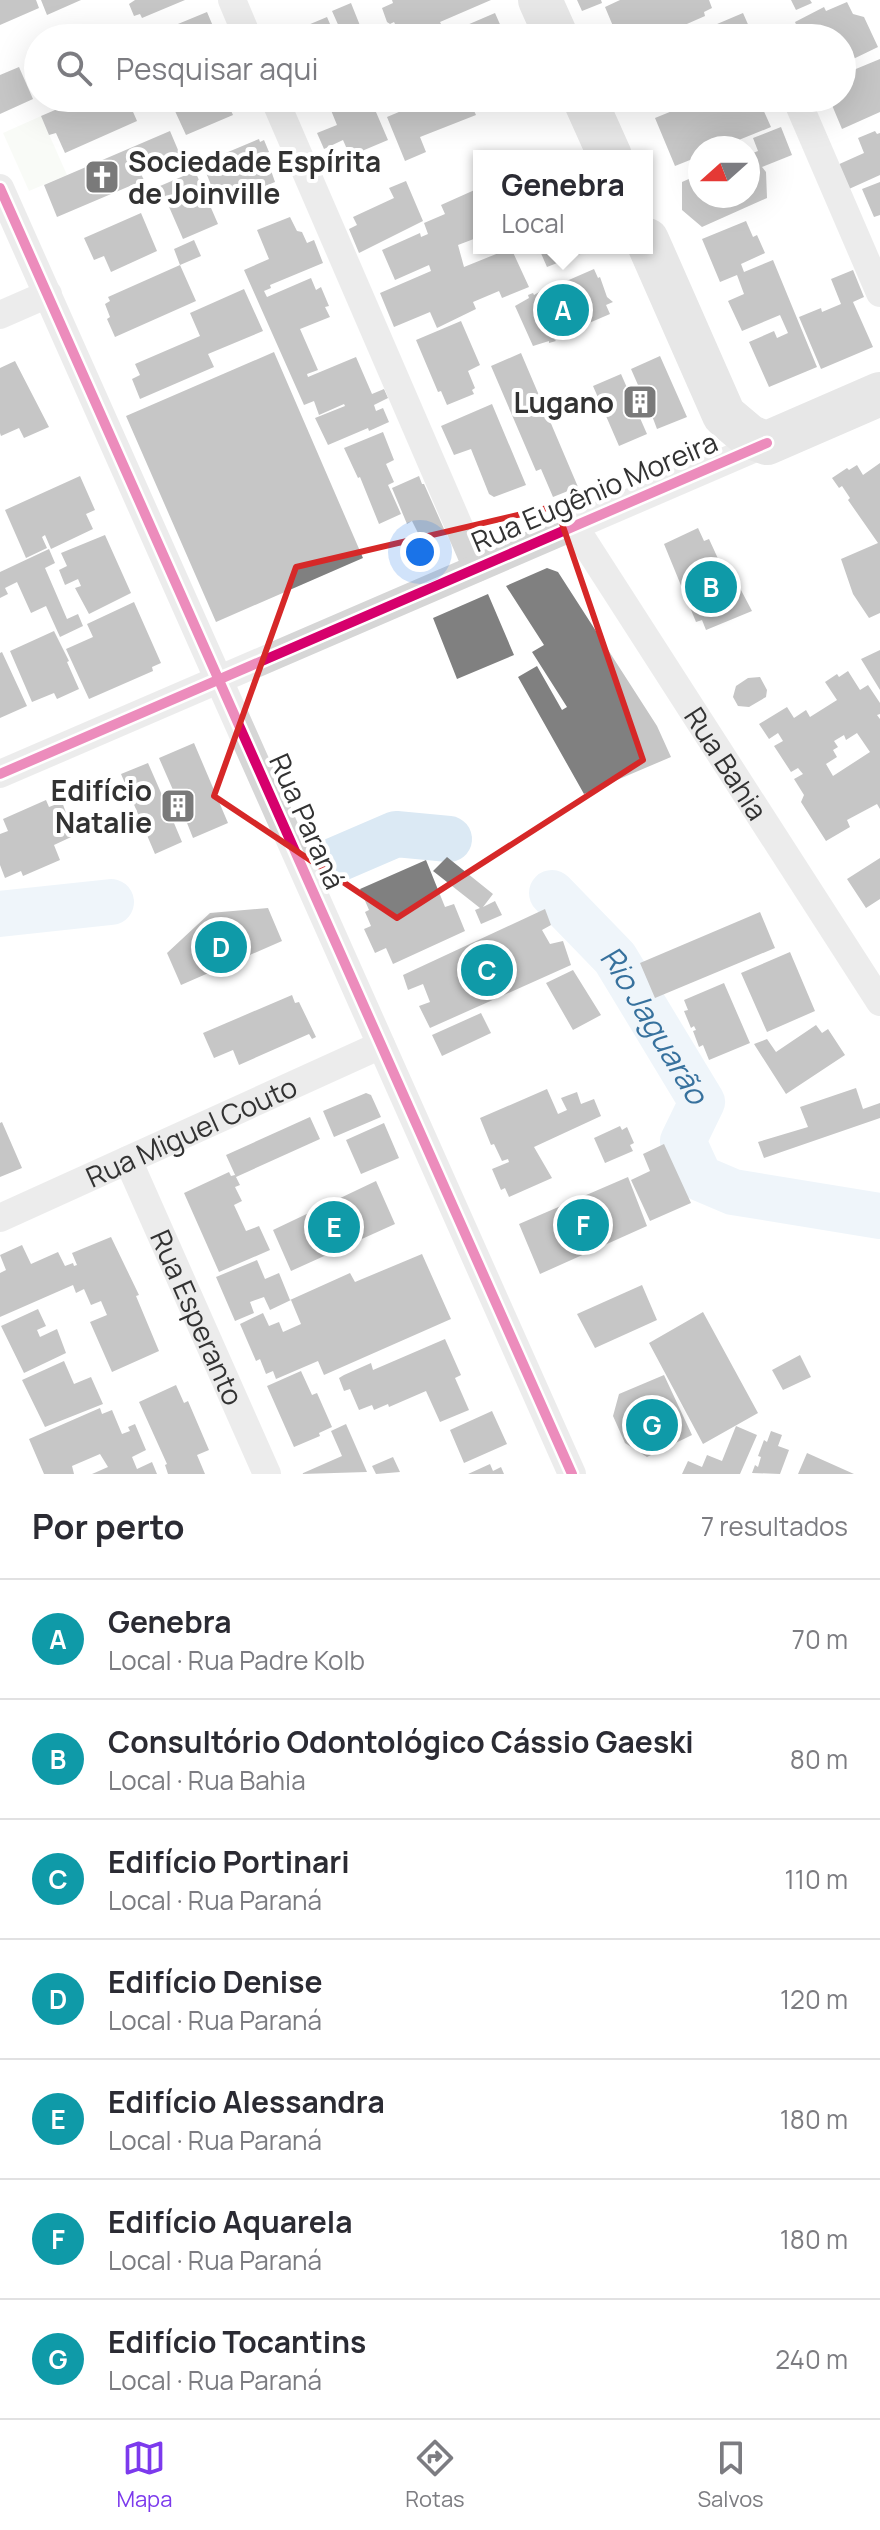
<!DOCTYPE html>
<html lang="pt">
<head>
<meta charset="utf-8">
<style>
  body { margin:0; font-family:Manrope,sans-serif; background:#f2f2f3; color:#2b2b33 }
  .compass { position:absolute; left:688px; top:136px; width:72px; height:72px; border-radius:50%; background:#fff; box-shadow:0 8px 32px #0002; rotate:249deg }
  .you { position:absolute; left:420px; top:552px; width:28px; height:28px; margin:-20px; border:6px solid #fff; border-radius:50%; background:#1a73e8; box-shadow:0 0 0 12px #1a73e833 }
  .badge { display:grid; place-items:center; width:52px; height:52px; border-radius:50%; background:#7c3aed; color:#fff; font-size:26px; font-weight:700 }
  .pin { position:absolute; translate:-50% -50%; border:4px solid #fff; box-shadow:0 2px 8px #0006 }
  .popup { position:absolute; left:473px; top:150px; width:180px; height:104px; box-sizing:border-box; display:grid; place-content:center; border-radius:0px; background:#fff; filter:drop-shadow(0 2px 6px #0005); font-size:26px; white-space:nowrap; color:#7c7c81 }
  .popup b { font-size:30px; color:#2b2b33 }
  .popup::after { content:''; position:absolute; left:50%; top:100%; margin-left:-16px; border:16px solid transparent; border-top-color:#fff }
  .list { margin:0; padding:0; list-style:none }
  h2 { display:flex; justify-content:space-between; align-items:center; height:104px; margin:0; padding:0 32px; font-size:34px }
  h2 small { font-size:26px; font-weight:400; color:#7c7c81 }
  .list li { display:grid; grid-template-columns:52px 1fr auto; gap:24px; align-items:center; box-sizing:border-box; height:120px; padding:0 32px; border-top:2px solid #e1e1e2 }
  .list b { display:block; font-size:30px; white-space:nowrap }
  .list p { margin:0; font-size:26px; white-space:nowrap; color:#7c7c81 }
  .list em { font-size:26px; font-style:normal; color:#7c7c81 }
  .icon { flex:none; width:44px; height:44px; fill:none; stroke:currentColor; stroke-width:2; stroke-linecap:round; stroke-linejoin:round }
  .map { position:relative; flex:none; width:880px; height:1474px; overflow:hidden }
  .search { position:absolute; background:#fff; box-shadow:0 8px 32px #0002; left:24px; right:24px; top:24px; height:88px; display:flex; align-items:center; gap:20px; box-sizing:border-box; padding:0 28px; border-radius:44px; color:#7c7c81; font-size:30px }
  .sheet { height:944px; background:#fff }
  nav { display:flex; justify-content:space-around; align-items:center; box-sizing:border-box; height:112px; border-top:2px solid #e1e1e2; background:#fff; font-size:22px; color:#7c7c81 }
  nav a { display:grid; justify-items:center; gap:4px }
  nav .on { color:#7c3aed }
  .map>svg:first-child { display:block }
  .green { fill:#f2f7ee }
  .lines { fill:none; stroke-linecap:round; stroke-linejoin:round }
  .river { stroke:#dbe9f4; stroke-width:46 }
  .building { fill:#808080; fill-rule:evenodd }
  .street { stroke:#d6d6d6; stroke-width:28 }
  .primary { stroke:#c9c9c9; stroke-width:44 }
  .cycleway-casing { stroke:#fff; stroke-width:15 }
  .cycleway { stroke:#d6006c; stroke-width:10 }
  .marked { fill:none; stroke:#d62828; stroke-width:6; stroke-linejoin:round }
  .labels { text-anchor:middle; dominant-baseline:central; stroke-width:8; stroke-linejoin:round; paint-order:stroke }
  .poi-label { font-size:28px; font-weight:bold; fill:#323232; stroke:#fff; text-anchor:end }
  .street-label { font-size:28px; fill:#323232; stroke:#fff }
  .water-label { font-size:30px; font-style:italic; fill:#37719d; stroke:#fff }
</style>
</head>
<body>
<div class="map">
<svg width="880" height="1474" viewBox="0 0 880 1474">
  <rect width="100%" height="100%" fill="#fff"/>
  <path class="green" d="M41 116 67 175 29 191 3 133Z"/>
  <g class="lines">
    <g class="river">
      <path d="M317 868 396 834 449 839"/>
      <path id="s1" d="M552 893 615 958 702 1102 683 1141 700 1178 733 1192 880 1216"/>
      <path d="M0 914 111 902"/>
    </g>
  </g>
  <path class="building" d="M0 0H36L39 8 0 25Z
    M41 0H81L47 15Z
    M135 0H185L142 18 140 14 134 16 129 4Z
    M392 0H491L440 22 446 34 495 13 506 38H411L410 35 429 27 428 25 401 36 394 22 390 24 387 22 382 8 393 3Z
    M577 0H601L602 3 582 11Z
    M620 0H709L712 8 704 12 705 16 662 35 663 38H629L628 36 618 38 605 7Z
    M791 0H810L812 3 796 10Z
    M847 2 853 14 864 17 878 47 847 62 851 71 880 59V112L842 129 829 98H842V38H802L795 22 824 7 826 11Z
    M351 3 365 38H344L332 11Z
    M207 12 218 38H144Z
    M743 13 754 38H715L710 27Z
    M327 17 336 38H277Z
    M19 67 33 99 0 114V75Z
    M83 98H127L137 121 65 153 56 133 49 135 41 116Z
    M169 98H238L227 102 233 115 186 135Z
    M326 98H370L388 140 350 156 343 140 324 149 317 133 337 125Z
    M432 98H468L476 115 420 137 426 152 405 161 387 117Z
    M704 98H758L771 127 719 148H700V156L675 166 655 118Z
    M781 127 792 155 762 167 766 172 767 198 702 227 682 210V182L700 174V196H748V155L758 151 753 138Z
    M170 131 181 157 141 174 144 180 57 217 44 185Z
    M875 131 877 134 880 133V175L849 189 835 166 864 153 858 138Z
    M259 139 260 142 264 140 269 152 265 153 275 182 219 205 205 170 223 163 221 155Z
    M195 171 218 224 183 239 160 186Z
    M406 181 423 221 359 253 349 229 357 225 353 217 394 198 389 188Z
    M880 182V215L874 217 862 189Z
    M479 188V237L458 245 464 267 511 248 529 287 502 298 499 291 473 302 476 309 437 328 430 312 394 327 380 293 431 271 429 265 395 280 382 250 420 233 421 237 428 234 424 223 445 214 441 205Z
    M141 213 157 251 111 272 104 256 94 260 84 238Z
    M290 217 297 231 302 232 307 243 314 240 323 263 270 285 271 288 264 291 267 297 311 278 316 290 321 287 329 306 325 307 330 317 300 329 318 370 307 374 308 377 356 357 372 394 384 389 388 398 374 405 376 411 383 408 389 422 369 431 368 428 328 445 315 418 345 406 344 404 319 415 314 401 304 405 244 270 269 259 257 230Z
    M746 221 753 237 757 235 765 253 741 264 744 272 773 260 817 367 769 387 749 342 774 331 777 338 788 333 780 315 742 331 728 301 744 294 737 275 720 282 702 239Z
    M194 240 201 256 180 265 174 249Z
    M546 248H595L547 267 540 251Z
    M180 265 196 301 115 337 107 319 110 317 105 304 110 301 108 297Z
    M594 269 598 278 600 277 607 297 613 302 606 305 610 314 575 329 576 333 554 339 556 341 549 343V341L533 346 515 306 529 298 528 295 533 293 534 295 553 284 555 286Z
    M853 270 864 297 853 302 873 347 821 369 799 317 821 308 822 312 841 304 831 279Z
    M244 289 263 331 208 354 214 367 140 399 132 379 140 375 135 364 200 336 190 313Z
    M461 321 480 365 468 371 475 388 472 390 474 394 447 405 441 391 438 392 416 340Z
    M274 352 363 558 216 622 126 416Z
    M521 353 578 487 553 497 541 469 536 471 491 366Z
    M660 356 687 417 657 429 651 413 640 418 647 434 619 446 593 386 621 374 628 390 638 385 631 369Z
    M15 361 49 427 24 438 19 428 1 436 0 433V368Z
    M492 404 526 485 494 497 489 494 471 449 454 455 441 426Z
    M383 432 394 460 386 464 394 482 388 485 401 514 379 524 360 477 358 478 344 448Z
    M880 463V613L869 618 853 594 841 559 878 543 848 500 850 498 842 486 839 488 832 478 847 468 849 470 857 465 863 475Z
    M80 476 95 510 86 514 93 529 51 549 45 535 42 537 47 548 26 558 5 510Z
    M419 476 422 484H424L444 529 421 539 412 521 407 524 392 488Z
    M698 528 704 541 709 539 726 576 732 573 752 611 706 630 702 620 696 622 664 544Z
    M105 535 131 593 89 614 75 588 81 586 78 579 65 585 59 570 67 566 61 553Z
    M49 549 55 563 45 568 67 619 78 614 83 626 60 637 46 606 31 613 17 582 5 588 8 594 0 598V572Z
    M547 568 558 572 657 726 671 757 584 794 518 677 537 666 562 710 567 707 532 652 544 645 506 586Z
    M488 594 514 655 457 679 433 618Z
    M134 602 161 663 152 667 153 671 89 699 66 649 93 637 87 624Z
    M54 631 69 661 67 662 79 689 57 699 54 693 32 702 10 651Z
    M880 650V690L861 659Z
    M2 652 27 706 0 718V653Z
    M848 671 860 690 868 685 880 703V714L877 715 880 719V809L877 804 847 820 850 827 826 841 801 802 804 795 794 779 803 774 798 768 791 772 774 746 783 741 778 733 769 739 759 724 787 707 794 718 806 710 810 717 837 700 825 682 837 674 839 677ZM857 733 870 752 833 776 826 764 837 757 833 750 838 747 834 741 844 735 846 740Z
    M760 677 767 690 766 697 749 707 738 706 733 697 736 686 748 678Z
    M194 743 228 823 193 838 185 818 174 823 182 842 155 854 121 774 148 763 162 795 173 790 159 758Z
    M46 800 49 807 62 802 68 818 76 814 84 831 54 845 60 860 23 876 21 871 5 878 0 865V834L8 831 3 819Z
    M447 857 493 894 483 907 495 901 502 915 481 924 475 910 480 908 433 871Z
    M880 858V899L866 908 847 879Z
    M426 860 445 907 454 904 465 931 393 964 386 948 375 953 364 929 371 926 365 912 369 910 360 889Z
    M268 908 282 941 181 985 167 953 210 913Z
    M545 909 551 925 542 930 550 944 563 941 571 965 430 1028 419 1006 430 1002 423 984 408 990 403 975Z
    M760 912 775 948 655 998 640 963Z
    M790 952 815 1011 767 1032 741 973Z
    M573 970 601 1015 573 1030 546 983Z
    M724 983 750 1043 709 1060 703 1045 699 1047 693 1031 696 1030 694 1026 691 1028 684 1011 688 1010 684 1000Z
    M292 995 295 1003 299 1002 316 1037 312 1039 309 1034 239 1065 233 1050 214 1058 203 1033Z
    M481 1013 491 1033 442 1056 432 1035Z
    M816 1025 822 1033 828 1029 845 1055 786 1094 754 1044 767 1039 776 1052Z
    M856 1088 863 1109 880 1103V1118L764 1158 758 1142 808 1127 800 1107Z
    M547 1089 558 1114 567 1110 561 1098 577 1092 581 1104 594 1099 601 1116 534 1147 552 1178 509 1197 505 1188 501 1190 492 1169 509 1162 508 1159 502 1161 494 1144 491 1145 480 1118Z
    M366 1093 371 1095 381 1117 334 1137 323 1111Z
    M310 1117 320 1139 236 1177 226 1155Z
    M2 1122 22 1168 0 1177V1123Z
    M384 1123 399 1158 361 1174 346 1140Z
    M620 1126 622 1130 627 1127 634 1143 630 1145 633 1151 605 1163 594 1138Z
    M664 1144 691 1203 650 1221 631 1180 650 1171 643 1154Z
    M229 1172 231 1176 235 1175 240 1185 235 1187 242 1201 234 1205 246 1231 259 1226 270 1250 219 1272 184 1193Z
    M628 1177 647 1226 540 1274 519 1224Z
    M376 1181 395 1224 291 1271 273 1230Z
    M111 1237 139 1295 136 1296 159 1351 112 1372 90 1322 107 1315 101 1301 91 1305 84 1289 76 1293 73 1285 0 1317V1273L6 1270 0 1255 22 1245 31 1264 58 1252 65 1266 73 1263 74 1266 77 1265 72 1253Z
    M422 1254 451 1319 324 1375 318 1361 276 1379 273 1371 266 1374 260 1359 256 1361 240 1324 263 1313 269 1326 279 1322 283 1332 301 1324 291 1300 270 1310 264 1297 250 1302 254 1313 235 1321 216 1277 257 1260 265 1279 279 1273 290 1300 350 1273 355 1282Z
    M642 1285 657 1320 595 1348 577 1314Z
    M38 1309 46 1326 37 1330 40 1337 57 1329 66 1353 24 1373 1 1326Z
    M703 1312 758 1413 703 1444 649 1343Z
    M445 1339 461 1375 455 1378 469 1410 440 1422 426 1391 389 1407 388 1404 374 1410 372 1405 359 1410 350 1389 344 1391 339 1378 344 1375 371 1363 373 1370Z
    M800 1355 811 1377 783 1390 772 1370Z
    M64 1361 74 1384 91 1377 103 1404 45 1427 22 1380Z
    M301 1371 312 1395 317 1393 332 1427 319 1433 320 1436 294 1447 267 1386Z
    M664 1375 692 1435 647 1457 625 1443 613 1416 619 1394Z
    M176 1385 184 1403 188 1401 209 1450 197 1455 205 1474H168L165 1465 167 1464 139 1402Z
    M100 1408 102 1414 112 1410 122 1434 130 1431 128 1427 135 1424 146 1450 132 1457 137 1469 152 1462 157 1474H92L108 1467 100 1454 72 1466 74 1474H44L29 1439Z
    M492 1411 507 1444 464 1463 450 1430Z
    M346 1424 367 1472 301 1474 342 1456 331 1431Z
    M736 1426 757 1435 740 1474H682L688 1461 702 1467 707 1455 722 1461Z
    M771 1431 782 1435 778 1446 789 1450 780 1474 752 1473 755 1465 758 1467 761 1457 758 1456 764 1440 767 1442Z
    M807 1453 854 1474H798Z
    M393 1457 400 1472 376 1474 372 1466Z
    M490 1464 493 1471 501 1467 504 1474H468Z"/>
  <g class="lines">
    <g class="street">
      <path d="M232 0 248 38"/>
      <path d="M274 98 477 568"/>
      <path d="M796 98 880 293"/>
      <path d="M0 188 572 1474"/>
      <path d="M0 315 48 294"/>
      <path id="s2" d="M574 526 880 1002"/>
      <path d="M0 774 767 443"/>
      <path id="s3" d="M128 1160 267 1474"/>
      <path id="s4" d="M0 1218 381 1045"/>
    </g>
    <path class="primary" d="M540 0 557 38
      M584 98 610 156
      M647 240 724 415 750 437 767 443 880 394"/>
    <defs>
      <path id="cycleway" d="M0 188 572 1474
        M0 774 767 443"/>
    </defs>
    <use href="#cycleway" class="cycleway-casing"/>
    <use href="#cycleway" class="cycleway"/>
  </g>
  <path d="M0 0H880V1474H0ZM556 506 643 760 397 918 214 796 296 567Z" fill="#fff" fill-opacity=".55" fill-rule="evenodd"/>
  <path class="marked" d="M556 506 643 760 397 918 214 796 296 567Z"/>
  <defs>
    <symbol id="church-square" viewBox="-11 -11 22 22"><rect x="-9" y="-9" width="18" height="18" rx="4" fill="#7a7a7a" stroke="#fff"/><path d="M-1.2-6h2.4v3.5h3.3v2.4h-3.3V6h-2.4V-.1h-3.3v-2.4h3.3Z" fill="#fff"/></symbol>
    <symbol id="building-square" viewBox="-11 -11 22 22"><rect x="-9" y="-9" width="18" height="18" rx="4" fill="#7a7a7a" stroke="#fff"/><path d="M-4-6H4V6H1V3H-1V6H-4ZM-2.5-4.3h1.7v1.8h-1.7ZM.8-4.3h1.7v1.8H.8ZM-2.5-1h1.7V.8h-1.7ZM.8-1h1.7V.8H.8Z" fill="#fff"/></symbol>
  </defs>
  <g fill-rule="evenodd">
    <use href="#church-square" x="82" y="157" width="40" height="40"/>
    <use href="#building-square" x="620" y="382" width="40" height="40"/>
    <use href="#building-square" x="158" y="786" width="40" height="40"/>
  </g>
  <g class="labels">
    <g class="poi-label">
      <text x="128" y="161" text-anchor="start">Sociedade Espírita<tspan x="128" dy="32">de Joinville</tspan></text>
      <text x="614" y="402">Lugano</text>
      <text x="152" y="790">Edifício<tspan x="152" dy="32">Natalie</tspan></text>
    </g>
    <g class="street-label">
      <text transform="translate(594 491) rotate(-23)">Rua Eugênio Moreira</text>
      <text stroke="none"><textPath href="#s2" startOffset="282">Rua Bahia</textPath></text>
      <text transform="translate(308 821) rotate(66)">Rua Paraná</text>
      <text stroke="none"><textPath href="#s4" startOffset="210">Rua Miguel Couto</textPath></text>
      <text stroke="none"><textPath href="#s3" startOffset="172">Rua Esperanto</textPath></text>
    </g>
    <g class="water-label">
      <text stroke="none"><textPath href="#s1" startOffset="168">Rio Jaguarão</textPath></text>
    </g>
  </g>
</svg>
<svg class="compass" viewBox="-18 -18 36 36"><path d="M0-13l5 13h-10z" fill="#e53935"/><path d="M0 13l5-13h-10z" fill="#7c7c81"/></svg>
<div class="you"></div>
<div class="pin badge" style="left:563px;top:310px;background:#0f9aa8">A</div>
<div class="popup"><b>Genebra</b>Local</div>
<div class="pin badge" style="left:711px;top:587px;background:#0f9aa8">B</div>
<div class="pin badge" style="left:487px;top:970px;background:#0f9aa8">C</div>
<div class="pin badge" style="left:221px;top:947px;background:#0f9aa8">D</div>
<div class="pin badge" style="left:334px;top:1227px;background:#0f9aa8">E</div>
<div class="pin badge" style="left:583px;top:1225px;background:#0f9aa8">F</div>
<div class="pin badge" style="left:652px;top:1425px;background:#0f9aa8">G</div>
<div class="search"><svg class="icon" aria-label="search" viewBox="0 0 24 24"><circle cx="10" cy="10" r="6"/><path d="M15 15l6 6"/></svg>Pesquisar aqui</div>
</div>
<section class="sheet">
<h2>Por perto<small>7 resultados</small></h2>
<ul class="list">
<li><span class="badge" style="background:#0f9aa8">A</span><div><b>Genebra</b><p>Local · Rua Padre Kolb</p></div><em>70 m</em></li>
<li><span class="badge" style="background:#0f9aa8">B</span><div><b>Consultório Odontológico Cássio Gaeski</b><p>Local · Rua Bahia</p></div><em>80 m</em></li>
<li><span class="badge" style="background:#0f9aa8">C</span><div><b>Edifício Portinari</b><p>Local · Rua Paraná</p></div><em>110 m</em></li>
<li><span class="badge" style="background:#0f9aa8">D</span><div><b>Edifício Denise</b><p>Local · Rua Paraná</p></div><em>120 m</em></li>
<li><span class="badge" style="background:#0f9aa8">E</span><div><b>Edifício Alessandra</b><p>Local · Rua Paraná</p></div><em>180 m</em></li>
<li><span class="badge" style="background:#0f9aa8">F</span><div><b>Edifício Aquarela</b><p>Local · Rua Paraná</p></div><em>180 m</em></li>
<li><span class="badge" style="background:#0f9aa8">G</span><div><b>Edifício Tocantins</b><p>Local · Rua Paraná</p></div><em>240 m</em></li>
</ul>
</section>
<nav>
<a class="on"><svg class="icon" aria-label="map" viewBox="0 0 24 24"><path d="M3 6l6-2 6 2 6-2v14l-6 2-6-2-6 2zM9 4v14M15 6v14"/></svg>Mapa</a>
<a><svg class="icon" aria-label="directions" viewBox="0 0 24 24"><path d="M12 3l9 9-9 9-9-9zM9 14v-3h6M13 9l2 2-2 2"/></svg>Rotas</a>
<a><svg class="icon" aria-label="saved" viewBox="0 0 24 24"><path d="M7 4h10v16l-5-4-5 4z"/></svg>Salvos</a>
</nav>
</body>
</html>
